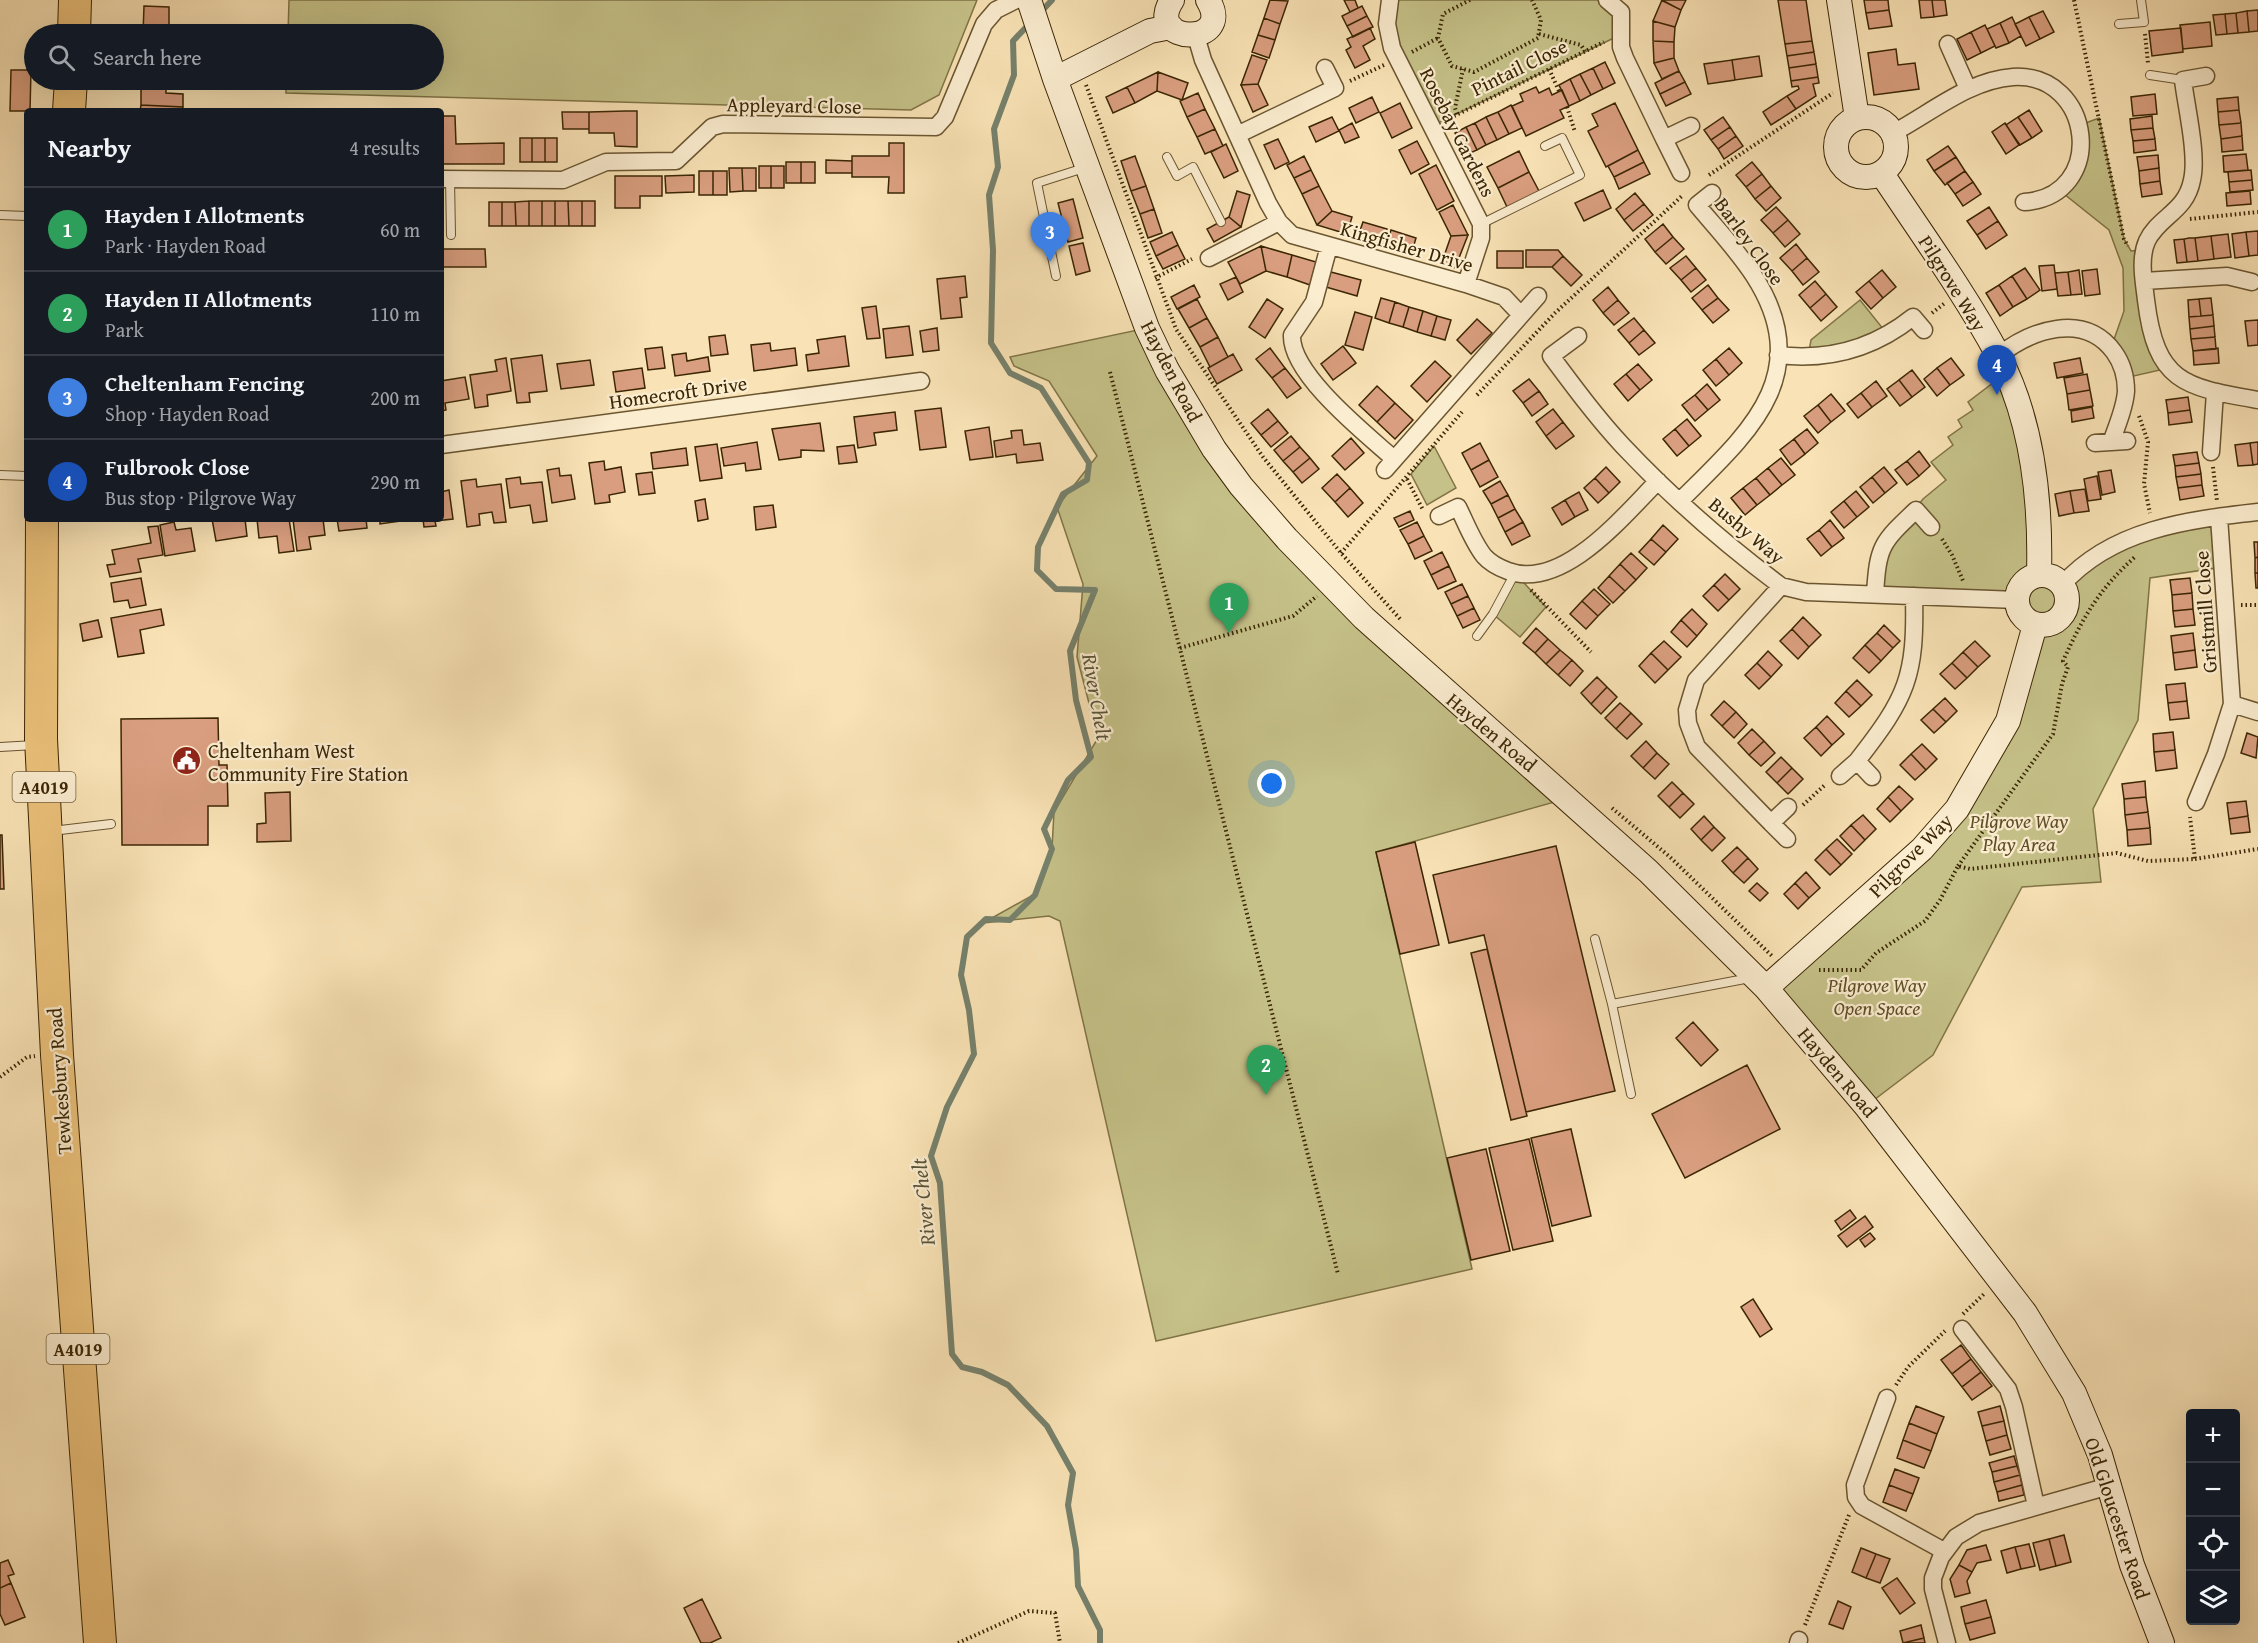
<!DOCTYPE html>
<html lang="en">
<head>
<meta charset="utf-8">
<style>
  body { margin:0; font-family:"Gentium Book Plus",serif; background:#20242c; color:#f1f3f6 }
  .controls { position:absolute; right:18px; bottom:18px; display:grid; overflow:hidden; border-radius:6px; box-shadow:0 6px 24px #0002 }
  .controls button { width:54px; height:54px; display:grid; place-items:center; padding:0; border:0; border-bottom:2px solid #363941; background:#171b24; color:#f1f3f6; font:30px sans-serif }
  .you { position:absolute; left:1272px; top:784px; width:21px; height:21px; margin:-15px; border:4px solid #fff; border-radius:50%; background:#1a73e8; box-shadow:0 0 0 9px #1a73e833 }
  .badge { display:grid; place-items:center; width:39px; height:39px; border-radius:50%; background:#d93025; color:#fff; font-size:20px; font-weight:700 }
  .pin { position:absolute; translate:-50% -50px; filter:drop-shadow(0 2px 3px #0008) }
  .pin::after { content:''; position:absolute; top:32px; width:21px; height:18px; background:inherit; clip-path:polygon(0 0,100% 0,50% 100%) }
  .list { margin:0; padding:0; list-style:none }
  h2 { display:flex; justify-content:space-between; align-items:center; height:78px; margin:0; padding:0 24px; font-size:26px }
  h2 small { font-size:20px; font-weight:400; color:#9ea1a6 }
  .list li { display:grid; grid-template-columns:39px 1fr auto; gap:18px; align-items:center; box-sizing:border-box; height:84px; padding:0 24px; border-top:2px solid #363941 }
  .list b { display:block; font-size:22px; white-space:nowrap }
  .list p { margin:0; font-size:20px; white-space:nowrap; color:#9ea1a6 }
  .list em { font-size:20px; font-style:normal; color:#9ea1a6 }
  .icon { flex:none; width:33px; height:33px; fill:none; stroke:currentColor; stroke-width:2; stroke-linecap:round; stroke-linejoin:round }
  .map { position:relative; flex:none; width:2258px; height:1643px; overflow:hidden }
  .search { position:absolute; background:#171b24; box-shadow:0 6px 24px #0002; left:24px; top:24px; width:420px; height:66px; display:flex; align-items:center; gap:15px; box-sizing:border-box; padding:0 21px; border-radius:33px; color:#9ea1a6; font-size:22px }
  .panel { position:absolute; background:#171b24; box-shadow:0 6px 24px #0002; left:24px; top:108px; width:420px; height:414px; border-radius:6px }
  .map>svg:first-child { display:block }
  .green { fill:#c5c188; stroke:#807446; stroke-width:1.5 }
  .lines { fill:none; stroke-linecap:round; stroke-linejoin:round }
  .stream { stroke:#76816c; stroke-width:6 }
  .building { fill:#d99e7f; stroke:#3b2604; stroke-width:1.5 }
  .lane-casing { stroke:#6a5530; stroke-width:10 }
  .street-casing { stroke:#6a5530; stroke-width:19 }
  .secondary-casing { stroke:#3b2604; stroke-width:26 }
  .highway-casing { stroke:#3b2604; stroke-width:34 }
  .path { stroke:#3b2604; stroke-width:4; stroke-dasharray:1.5 3; stroke-linecap:butt }
  .lane { stroke:#fbedd0; stroke-width:8 }
  .street { stroke:#fbedd0; stroke-width:16 }
  .secondary { stroke:#fbedd0; stroke-width:24 }
  .highway { stroke:#ecc27b; stroke-width:32 }
  .labels { text-anchor:middle; dominant-baseline:central; stroke-width:4.5; stroke-linejoin:round; paint-order:stroke }
  .shield { fill:#fbedd0; stroke:#756241; stroke-width:1.5 }
  .shield-label { font-size:18px; font-weight:bold; fill:#3b2604 }
  .street-label { font-size:20px; fill:#3b2604; stroke:#fbedd0 }
  .poi-label { font-size:20px; fill:#3b2604; stroke:#fbedd0; text-anchor:start }
  .park-label { font-size:20px; font-style:italic; fill:#5e4d25; stroke:#fbedd0 }
  .water-label { font-size:21px; font-style:italic; fill:#595438; stroke:#fbedd0 }
</style>
</head>
<body>
<div class="map">
<svg width="2258" height="1643" viewBox="0 0 2258 1643">
  <rect width="100%" height="100%" fill="#f9e3b6"/>
  <filter id="stains"><feTurbulence type="fractalNoise" baseFrequency=".00333" numOctaves="4"/><feColorMatrix values="0 0 0 0 .2 0 0 0 0 .09 0 0 0 0 .02 0 0 0 .5 -.17"/></filter>
  <radialGradient id="worn" r=".72"><stop offset=".6" stop-color="#630" stop-opacity="0"/><stop offset="1" stop-color="#630" stop-opacity=".3"/></radialGradient>
  <path class="green" d="M289 0H977L939 95 911 110 286 93V80H434V34H288Z
    M1390 0H1607L1620 35 1432 126 1397 59Z
    M2099 118 2124 239 2131 251 2144 250V281L2169 368 2125 378 2111 348 2124 311 2123 268 2109 230 2059 190 2068 182 2080 125Z
    M1860 300 1888 335 1808 357 1811 340Z
    M1147 328 1241 486 1569 798 1376 852 1472 1269 1156 1341 1060 921 1049 916 983 923 1035 894 1052 848 1054 812 1098 738 1077 657 1083 584 1057 507 1097 456 1049 381 1014 366 1010 357Z
    M2006 373 2049 576 2058 581 2093 556 2219 517 2223 567 2150 578 2138 720 2093 809 2101 882 2022 887 1933 1055 1866 1106 1766 988 1922 849 1984 766 2025 620 2018 608 1875 594 1877 557 1923 499 1946 480 1931 462 1953 445 1948 437 1962 427 1958 420 1973 410 1968 402Z
    M1434 446 1456 488 1427 505 1411 474Z
    M1515 573 1546 607 1520 637 1493 614Z"/>
  <g class="lines">
    <path class="stream" d="M1040 13 1052 0
      M1031 22 1013 41 1014 75 994 129 998 167 989 195 993 250 991 343 1010 373 1041 388 1089 463 1087 480 1063 494 1038 547 1037 570 1056 589 1095 590 1070 651 1076 700 1091 757 1068 780 1044 829 1052 849 1035 895 1010 920 986 919 967 937 961 975 969 1010 974 1054 947 1107 931 1156 940 1183 952 1354 962 1367 982 1372 1008 1385 1047 1426 1073 1473 1068 1505 1076 1550 1078 1586 1100 1630V1643"/>
  </g>
  <path class="building" d="M1270 0 1288 1 1280 24 1264 18Z
    M1344 0H1355L1358 8 1350 12Z
    M1661 0H1686L1681 10Z
    M1662 0 1681 10 1675 27 1653 21Z
    M1778 0H1806L1812 41 1785 44Z
    M1864 0H1888L1889 10 1866 13Z
    M1919 0H1932L1934 17 1921 18Z
    M1932 0H1945L1947 15 1934 17Z
    M144 6 169 7V34H143Z
    M1362 6 1367 16 1347 26 1342 16Z
    M1889 10 1892 26 1869 29 1866 13Z
    M2258 10V31L2249 32 2247 11Z
    M2043 11 2054 32 2040 39 2029 17Z
    M2247 11 2249 32 2238 33 2236 13Z
    M2236 13 2238 33 2227 34 2225 14Z
    M2225 14 2227 34 2216 35 2213 15Z
    M1367 16 1373 27 1353 37 1347 26Z
    M2012 17 2021 36 2009 43 2000 23Z
    M2029 17 2040 39 2026 46 2015 24Z
    M1264 18 1280 24 1275 40 1258 35Z
    M1653 21 1675 27 1674 42 1653 41Z
    M2210 22 2212 46 2183 49 2180 25Z
    M2000 23 2009 43 1996 48 1987 29Z
    M1985 25 1995 46 1981 53 1971 32Z
    M1370 28 1375 39 1363 46 1370 60 1355 68 1346 50 1351 47 1347 39Z
    M2181 28 2183 52 2152 56 2149 31Z
    M1971 32 1981 53 1967 60 1957 39Z
    M1258 35 1275 40 1269 58 1252 52Z
    M1653 41 1674 42V58L1654 63Z
    M1812 41 1814 52 1787 56 1785 44Z
    M1896 49 1898 65 1915 63 1919 89 1874 95 1868 53Z
    M1814 52 1816 64 1789 68 1787 56Z
    M1252 55 1267 60 1258 84 1241 85Z
    M1759 56 1762 76 1735 80 1732 60Z
    M1674 58 1679 71 1662 79 1654 63Z
    M1732 60 1735 80 1708 84 1704 64Z
    M1605 62 1615 83 1603 89 1593 68Z
    M1816 64 1818 77 1791 81 1789 68Z
    M1593 68 1603 89 1591 95 1580 74Z
    M11 70H31L30 111H10Z
    M1679 71 1685 82 1660 94 1655 83Z
    M1158 72 1188 83 1182 100 1157 91Z
    M1158 72 1157 91 1135 103 1127 87Z
    M1580 74 1591 95 1580 101 1570 79Z
    M1818 77 1819 83 1813 84 1816 96 1796 109 1787 96 1799 89 1798 86 1792 87 1791 81Z
    M1570 79 1580 101 1569 106 1559 85Z
    M141 80H166V93L183 94V107L141 105Z
    M1685 82 1691 94 1666 106 1660 94Z
    M1258 84 1268 105 1253 112 1241 85Z
    M1127 87 1135 103 1113 113 1106 97Z
    M1536 87 1539 93 1549 88 1552 95 1562 90 1569 106 1560 110 1564 118 1526 136 1512 106 1523 101 1520 94Z
    M1198 93 1205 109 1187 117 1180 101Z
    M2155 94 2157 114 2133 116 2131 97Z
    M1787 96 1796 109 1771 125 1763 112Z
    M1372 97 1379 112 1356 123 1349 108Z
    M2238 97 2239 110 2218 112 2217 99Z
    M1400 103 1412 128 1392 138 1380 113Z
    M1615 103 1638 150 1606 167 1588 131 1598 126 1592 114Z
    M141 105 183 107 182 111H140Z
    M1511 105 1522 128 1509 134 1498 112Z
    M1205 109 1215 129 1197 137 1187 117Z
    M2029 110 2042 131 2032 138 2018 117Z
    M2239 110 2241 123 2219 125 2218 112Z
    M626 111H637V147L615 146 614 133H589V112Z
    M562 112H589V129H563Z
    M1498 112 1509 134 1497 140 1486 117Z
    M441 116H455L456 144 504 143V164H441Z
    M2152 116 2153 128 2131 130 2130 119Z
    M1332 117 1339 131 1316 142 1309 127Z
    M1486 117 1497 140 1486 145 1475 123Z
    M1723 117 1730 127 1711 140 1704 130Z
    M2018 117 2032 138 2020 145 2006 125Z
    M1352 123 1359 137 1345 143 1339 130Z
    M1475 123 1486 145 1477 150 1466 127Z
    M2005 123 2019 145 2006 154 1992 132Z
    M2241 123 2242 136 2221 139 2219 125Z
    M1466 127 1477 150 1466 155 1455 133Z
    M1730 127 1736 136 1718 149 1711 140Z
    M2153 128 2155 139 2133 141 2131 130Z
    M1215 129 1223 146 1205 154 1197 137Z
    M1736 136 1743 146 1724 159 1718 149Z
    M2242 136 2243 150 2222 152 2221 139Z
    M520 138H532V162H520Z
    M532 138H545V162H532Z
    M545 138H557V162H545Z
    M1278 139 1289 162 1275 169 1264 145Z
    M2155 139 2156 150 2134 153 2133 141Z
    M1417 141 1429 164 1411 174 1399 150Z
    M889 143H904V193H888L889 177H852V156H889Z
    M1226 144 1238 171 1224 178 1211 152Z
    M1948 146 1956 157 1934 171 1927 160Z
    M1638 150 1644 162 1614 177 1608 166Z
    M1519 151 1529 172 1498 188 1487 167Z
    M2246 154 2248 170 2224 172 2223 156Z
    M2158 155 2159 168 2139 171 2137 157Z
    M1135 156 1146 186 1131 191 1121 161Z
    M1304 156 1311 170 1294 178 1287 165Z
    M1956 157 1965 171 1945 185 1934 171Z
    M826 160 852 161V173H826Z
    M786 162H801V183H786Z
    M801 162H815V183H801Z
    M1644 162 1650 174 1619 189 1614 177Z
    M1752 162 1762 174 1746 187 1736 175Z
    M1436 165 1454 201 1437 210 1419 174Z
    M759 166H771V188H759Z
    M771 166H784V188H771Z
    M729 168H742L743 191 730 192Z
    M742 168H756V191H743Z
    M2159 168 2160 181 2140 184 2139 171Z
    M1311 170 1319 186 1302 194 1294 178Z
    M2251 170 2252 180 2229 182 2228 172Z
    M699 171H713V195H699Z
    M713 171H727V195H713Z
    M1965 171 1973 182 1955 194 1947 183Z
    M1529 172 1540 193 1508 209 1498 188Z
    M1762 174 1771 186 1755 199 1746 187Z
    M694 175V192L666 193 665 176Z
    M615 176H662V196H640V208H615Z
    M2252 180 2253 190 2230 192 2229 182Z
    M2160 181 2162 194 2142 197 2140 184Z
    M1973 182 1981 194 1963 206 1955 194Z
    M1146 186 1154 209 1140 214 1131 191Z
    M1319 186 1332 211 1317 225 1302 194Z
    M1771 186 1781 198 1766 211 1755 199Z
    M1603 190 1611 208 1584 221 1575 203Z
    M1237 191 1250 195 1241 227 1229 217Z
    M2250 191 2251 204 2227 206 2226 193Z
    M1635 193 1644 204 1624 220 1616 209Z
    M1073 199 1083 238 1068 242 1058 203Z
    M529 201H542V226H529Z
    M529 201V226H516L515 202Z
    M542 201H555V226H542Z
    M555 201H568L569 226H555Z
    M568 201H582V226H569Z
    M582 201H595V226H582Z
    M489 202H502V226H489Z
    M502 202H515L516 226H502Z
    M1644 204 1653 215 1633 231 1624 220Z
    M1453 205 1468 235 1451 236 1439 212Z
    M1776 207 1788 220 1773 233 1761 220Z
    M1989 207 1998 221 1977 235 1967 221Z
    M1154 209 1162 233 1148 238 1140 214Z
    M1332 211 1352 217 1347 234 1317 225Z
    M1229 217 1241 227 1214 242 1207 229Z
    M1788 220 1800 234 1785 247 1773 233Z
    M1998 221 2007 235 1986 249 1977 235Z
    M1363 222 1387 229 1381 247 1357 239Z
    M1663 224 1673 237 1655 252 1645 239Z
    M1391 230 1416 238 1411 255 1386 247Z
    M2258 231V255L2249 256 2246 232Z
    M1172 232 1178 245 1156 256 1150 242Z
    M2246 232 2249 256 2235 258 2232 234Z
    M2228 234 2231 257 2214 259 2211 236Z
    M1468 235 1455 268 1442 262 1451 236Z
    M2211 236 2214 259 2198 261 2195 238Z
    M1673 237 1684 249 1666 264 1655 252Z
    M2189 238H2195L2198 261 2187 262 2184 239Z
    M2184 239 2187 262 2177 263 2174 240Z
    M1083 243 1090 271 1076 275 1069 246Z
    M1796 244 1807 258 1792 271 1780 258Z
    M1178 245 1185 259 1163 269 1156 256Z
    M1261 246 1266 271 1240 284 1228 262Z
    M1261 246 1292 255 1287 277 1266 271Z
    M441 249H485L486 267H441Z
    M1526 250H1558L1563 256 1552 267H1526Z
    M1497 251H1523V268H1497Z
    M1292 255 1316 262 1310 285 1287 277Z
    M1563 256 1582 275 1571 286 1552 267Z
    M1686 256 1696 268 1681 280 1670 268Z
    M1807 258 1819 272 1803 285 1792 271Z
    M2054 265 2057 289 2042 291 2039 266Z
    M1696 268 1706 280 1691 292 1681 280Z
    M2025 268 2040 290 2027 299 2012 276Z
    M2097 269 2100 294 2085 296 2082 271Z
    M1882 270 1896 287 1883 298 1869 281Z
    M2079 270 2082 294 2071 295 2068 272Z
    M1331 272 1361 280 1357 296 1326 287Z
    M2068 272 2071 295 2058 296 2055 273Z
    M965 276 967 297 960 298 962 317 941 319 937 279Z
    M2012 276 2027 299 2013 307 1999 285Z
    M1236 277 1243 292 1228 300 1220 284Z
    M1815 281 1826 294 1810 308 1799 295Z
    M1869 281 1883 298 1871 309 1856 292Z
    M1194 285 1200 297 1177 309 1171 297Z
    M1708 285 1718 298 1702 310 1692 298Z
    M1999 285 2013 307 2000 316 1986 293Z
    M1608 287 1618 300 1603 313 1593 300Z
    M1826 294 1837 307 1821 321 1810 308Z
    M1381 298 1395 302 1389 323 1375 318Z
    M1718 298 1729 310 1713 323 1702 310Z
    M2211 298 2213 315 2201 316 2199 299Z
    M1197 299 1207 318 1189 328 1178 309Z
    M1267 299 1283 309 1265 338 1249 327Z
    M2199 299 2201 316 2189 317 2188 300Z
    M1618 300 1629 313 1614 325 1603 313Z
    M1395 302 1409 307 1403 327 1389 323Z
    M876 306 880 338 867 339 862 308Z
    M1409 307 1423 311 1417 332 1403 327Z
    M1423 311 1437 316 1431 336 1417 332Z
    M1355 312 1372 317 1363 350 1345 345Z
    M2213 315 2214 326 2190 329 2189 317Z
    M1437 316 1451 320 1445 340 1431 336Z
    M1207 318 1218 337 1200 347 1189 328Z
    M1634 318 1644 330 1629 343 1618 330Z
    M1477 319 1492 333 1471 354 1457 340Z
    M2258 320V345L2248 346 2245 321Z
    M909 326 913 355 886 358 883 329Z
    M2214 326 2215 337 2191 339 2190 329Z
    M937 328 939 350 923 352 920 331Z
    M1644 330 1655 343 1639 355 1629 343Z
    M725 335 728 354 711 356 709 337Z
    M845 336 849 366 808 371 806 355 819 353 817 340Z
    M1218 337 1228 357 1210 367 1200 347Z
    M2215 337 2216 349 2193 351 2191 339Z
    M770 343 771 351 795 348 797 365 754 371 751 345Z
    M1343 346 1356 363 1333 380 1321 364Z
    M662 347 665 368 648 370 645 349Z
    M1270 348 1285 368 1272 378 1256 359Z
    M1729 348 1742 363 1729 375 1716 359Z
    M2218 348 2219 363 2194 365 2193 351Z
    M686 353 687 361 708 357 710 371 675 376 672 355Z
    M1233 354 1242 370 1217 384 1208 368Z
    M542 355 547 391 529 393 530 402 517 403 511 359Z
    M506 358 511 391 487 395 488 406 475 408 470 375 497 371 495 360Z
    M1951 358 1964 375 1950 385 1937 368Z
    M2080 358 2083 373 2057 378 2054 363Z
    M1716 359 1729 375 1716 386 1703 370Z
    M590 360 594 385 561 389 557 364Z
    M1435 361 1451 376 1427 402 1411 386Z
    M1638 364 1652 380 1640 390 1626 374Z
    M642 368 645 388 616 392 613 372Z
    M1285 368 1301 388 1287 398 1272 378Z
    M1937 368 1950 385 1937 396 1924 379Z
    M1912 370 1925 387 1912 397 1899 380Z
    M1626 374 1640 390 1628 401 1614 384Z
    M2087 374 2090 390 2067 394 2064 378Z
    M465 377 469 399 445 403 446 410 441 411V381Z
    M1529 379 1539 391 1523 403 1513 391Z
    M1899 380 1912 397 1900 406 1887 389Z
    M1876 381 1887 396 1872 407 1861 393Z
    M1707 384 1720 400 1708 410 1695 395Z
    M1377 386 1395 403 1377 422 1359 405Z
    M2090 390 2093 406 2069 410 2067 394Z
    M1539 391 1548 404 1532 416 1523 403Z
    M1861 393 1872 407 1858 418 1847 404Z
    M1831 394 1845 411 1831 422 1818 405Z
    M1695 395 1708 410 1695 421 1682 405Z
    M2188 397 2190 410 2168 413 2166 400Z
    M1395 403 1413 420 1395 439 1377 422Z
    M1818 405 1831 422 1818 433 1804 416Z
    M2092 407 2094 418 2072 422 2071 411Z
    M941 408 946 447 920 450 915 411Z
    M1268 409 1278 421 1261 435 1251 423Z
    M1553 409 1563 422 1546 436 1536 422Z
    M2190 410 2192 422 2169 425 2168 413Z
    M895 412 897 430 874 433 876 445 858 448 854 417Z
    M1687 419 1701 436 1689 446 1675 429Z
    M1278 421 1288 433 1271 447 1261 435Z
    M1563 422 1574 436 1556 449 1546 436Z
    M820 423 824 451 801 450V457L779 460 772 429Z
    M989 427 993 457 970 460 965 431Z
    M1675 429 1689 446 1677 456 1663 439Z
    M1807 429 1818 443 1805 454 1794 439Z
    M1022 430 1024 445 1040 443 1043 460 1017 463 1016 454 996 457 994 441 1012 438 1011 431Z
    M1291 436 1300 447 1283 461 1274 450Z
    M1351 438 1364 453 1345 470 1332 456Z
    M1794 439 1805 454 1791 465 1780 450Z
    M757 442 761 469 746 471 745 463 724 466 721 448Z
    M2258 442V464L2253 465 2250 443Z
    M1480 443 1489 460 1471 470 1462 453Z
    M2250 443 2253 465 2238 466 2235 445Z
    M717 444 722 478 700 481 695 447Z
    M854 445 857 462 839 464 837 447Z
    M1300 447 1310 458 1293 472 1283 461Z
    M686 448 688 465 653 469 651 453Z
    M1919 451 1930 466 1919 476 1907 461Z
    M2197 452 2199 463 2175 466 2173 455Z
    M1310 458 1319 469 1302 483 1293 472Z
    M1781 458 1795 475 1782 485 1768 468Z
    M1489 460 1498 477 1480 487 1471 470Z
    M604 461 605 470 621 467 625 492 609 495 610 502 595 504 589 463Z
    M1907 461 1919 476 1907 485 1895 470Z
    M2199 463 2201 474 2176 477 2175 466Z
    M1606 467 1620 482 1609 493 1595 478Z
    M1884 467 1897 483 1885 493 1872 477Z
    M559 468 560 476 571 475 575 499 552 503 547 470Z
    M1768 468 1782 485 1770 495 1756 478Z
    M2111 470 2115 492 2102 495 2098 472Z
    M652 472 655 493 639 495 636 474Z
    M1337 474 1350 488 1335 502 1322 488Z
    M2201 474 2202 485 2178 488 2176 477Z
    M2097 476 2101 499 2088 501 2084 479Z
    M520 477 521 484 542 482 547 521 533 523 530 505 510 508 506 479Z
    M1872 477 1885 493 1873 503 1860 487Z
    M1595 478 1609 493 1598 503 1584 488Z
    M1756 478 1770 495 1757 505 1743 488Z
    M476 479 477 487 501 484 506 522 494 523 492 512 479 514 480 525 467 527 461 481Z
    M1500 481 1508 495 1491 504 1483 491Z
    M2202 485 2204 496 2180 500 2178 488Z
    M1350 488 1363 503 1348 517 1335 502Z
    M1743 488 1757 505 1745 515 1731 498Z
    M2085 489 2089 511 2074 513 2070 491Z
    M449 490 453 519 435 521 436 526 424 527 423 519H441V492Z
    M1856 491 1869 507 1857 517 1844 501Z
    M2070 491 2074 513 2059 516 2055 494Z
    M1579 492 1588 510 1575 517 1565 500Z
    M1508 495 1515 509 1498 518 1491 504Z
    M705 499 708 519 698 521 695 501Z
    M1565 500 1575 517 1562 525 1552 508Z
    M1844 501 1857 517 1844 528 1831 512Z
    M773 505 776 527 756 530 754 507Z
    M1515 509 1523 522 1505 532 1498 518Z
    M1410 511 1414 520 1399 527 1394 518Z
    M212 519H245L247 536 216 541Z
    M257 519H289L294 551 279 553 277 536 259 538Z
    M293 519H323L325 535 309 537 311 549 297 551Z
    M337 519H366L367 528 339 531Z
    M380 519H407L408 520 380 524Z
    M1830 520 1844 538 1832 547 1819 530Z
    M174 522 176 530 191 528 195 551 165 556 160 525Z
    M1417 522 1424 536 1408 544 1400 530Z
    M1523 522 1530 536 1512 545 1505 532Z
    M1663 525 1678 539 1666 552 1651 539Z
    M158 526 163 555 138 559 141 572 110 577 107 565 115 564 112 550 151 543 148 527Z
    M1819 530 1832 547 1821 556 1807 539Z
    M1424 536 1432 551 1415 559 1408 544Z
    M1651 539 1666 552 1654 565 1639 552Z
    M2254 542H2258V557L2255 558Z
    M1442 552 1449 566 1431 575 1424 561Z
    M1631 553 1647 568 1636 580 1620 564Z
    M2258 557V573H2255V558Z
    M1620 564 1636 580 1625 591 1609 576Z
    M1449 566 1456 581 1438 589 1431 575Z
    M2255 573H2258V588H2256Z
    M1725 574 1740 589 1729 600 1714 585Z
    M1609 576 1625 591 1613 603 1598 588Z
    M141 578 146 605 130 608 128 600 114 602 111 583Z
    M2190 578 2192 593 2172 595 2170 580Z
    M1462 584 1468 596 1451 604 1445 592Z
    M1714 585 1729 600 1718 611 1703 596Z
    M1594 589 1610 604 1598 616 1582 601Z
    M2192 593 2193 609 2173 611 2172 595Z
    M1468 596 1474 608 1457 616 1451 604Z
    M1582 601 1598 616 1586 629 1570 614Z
    M1474 608 1480 620 1463 628 1457 616Z
    M161 609 164 625 140 630 144 653 118 657 111 618Z
    M1692 609 1707 624 1697 636 1681 620Z
    M2193 609 2195 625 2175 627 2173 611Z
    M1803 617 1821 635 1809 647 1792 629Z
    M98 620 102 637 83 641 80 624Z
    M1681 620 1697 636 1687 647 1671 632Z
    M1884 625 1900 641 1893 648 1877 633Z
    M1536 628 1548 639 1535 653 1523 643Z
    M1792 629 1809 647 1798 659 1780 641Z
    M1877 633 1893 648 1881 661 1865 645Z
    M2193 633 2195 650 2173 653 2171 636Z
    M1548 639 1560 650 1546 664 1535 653Z
    M1664 641 1681 657 1668 670 1651 653Z
    M1975 641 1990 656 1978 667 1963 652Z
    M1865 645 1881 661 1869 673 1853 658Z
    M1560 650 1572 660 1558 675 1546 664Z
    M2195 650 2197 667 2175 670 2173 653Z
    M1768 651 1782 665 1771 677 1757 663Z
    M1963 652 1978 667 1967 678 1952 663Z
    M1651 653 1668 670 1655 683 1639 666Z
    M1572 660 1583 671 1570 686 1558 675Z
    M1757 663 1771 677 1759 689 1745 675Z
    M1952 663 1967 678 1955 689 1940 674Z
    M1597 677 1607 687 1591 704 1581 693Z
    M1857 680 1872 695 1861 706 1846 691Z
    M2185 683 2187 701 2168 703 2166 685Z
    M1607 687 1617 697 1601 714 1591 704Z
    M1846 691 1861 706 1849 717 1835 703Z
    M1945 698 1957 711 1946 722 1933 709Z
    M1724 701 1736 712 1722 726 1711 715Z
    M2187 701 2189 718 2170 720 2168 703Z
    M1620 703 1631 713 1616 729 1605 718Z
    M1933 709 1946 722 1934 733 1921 720Z
    M1736 712 1747 724 1734 738 1722 726Z
    M1631 713 1642 724 1627 739 1616 729Z
    M1827 716 1844 734 1832 745 1816 727Z
    M218 718 219 765H227L228 806H208V845H122L121 719Z
    M1816 727 1832 745 1821 756 1804 738Z
    M1752 729 1764 741 1749 755 1738 743Z
    M2173 732 2175 750 2154 752 2153 734Z
    M2247 733 2258 737 2256 758 2241 753Z
    M1646 741 1657 753 1643 768 1631 756Z
    M1764 741 1775 753 1761 766 1749 755Z
    M1922 744 1937 759 1926 770 1911 754Z
    M2175 750 2177 768 2156 771 2154 752Z
    M1657 753 1669 764 1655 779 1643 768Z
    M1911 754 1926 770 1915 780 1900 765Z
    M1781 757 1792 768 1777 783 1766 772Z
    M1792 768 1803 779 1788 794 1777 783Z
    M2145 781 2146 797 2124 799 2122 784Z
    M1672 782 1683 793 1669 807 1658 796Z
    M1899 786 1913 799 1901 811 1888 797Z
    M290 792 291 841 257 842V824L266 823 265 793Z
    M1683 793 1694 804 1680 818 1669 807Z
    M1888 797 1901 811 1890 822 1877 809Z
    M2146 797 2148 812 2125 815 2124 799Z
    M2246 801 2248 816 2229 819 2227 803Z
    M2148 812 2150 828 2127 830 2125 815Z
    M1863 815 1876 829 1865 840 1851 825Z
    M1704 816 1714 827 1701 840 1691 829Z
    M2248 816 2250 832 2231 834 2229 819Z
    M1851 825 1865 840 1854 851 1840 836Z
    M1714 827 1725 838 1712 851 1701 840Z
    M2150 828 2151 844 2128 846 2127 830Z
    M0 835H2L4 889H0Z
    M1837 839 1852 854 1841 865 1826 849Z
    M1415 842 1439 945 1400 954 1376 852Z
    M1556 846 1615 1091 1526 1112 1484 935 1449 943 1433 875Z
    M1737 847 1748 858 1733 873 1722 861Z
    M1826 849 1841 865 1830 875 1815 860Z
    M1748 858 1758 869 1744 883 1733 873Z
    M1806 872 1820 888 1809 898 1795 883Z
    M1757 883 1768 893 1760 901 1749 891Z
    M1795 883 1809 898 1798 909 1784 894Z
    M1487 949 1527 1116 1511 1120 1471 953Z
    M1693 1022 1718 1050 1701 1066 1676 1038Z
    M1747 1065 1780 1129 1685 1178 1652 1114Z
    M1571 1129 1591 1216 1552 1226 1531 1138Z
    M1529 1139 1553 1241 1513 1250 1489 1148Z
    M1486 1149 1510 1251 1471 1260 1447 1158Z
    M1850 1210 1856 1218 1841 1230 1835 1221Z
    M1865 1216 1873 1227 1847 1247 1838 1236Z
    M1870 1233 1875 1239 1865 1247 1860 1240Z
    M1753 1299 1772 1329 1760 1337 1741 1307Z
    M1961 1345 1971 1359 1952 1374 1941 1360Z
    M1971 1359 1981 1372 1962 1387 1952 1374Z
    M1981 1372 1992 1386 1972 1400 1962 1387Z
    M1916 1406 1944 1417 1937 1434 1909 1423Z
    M2000 1406 2004 1421 1982 1426 1978 1412Z
    M2004 1421 2007 1435 1986 1441 1982 1426Z
    M1909 1423 1937 1434 1931 1451 1903 1440Z
    M2007 1435 2011 1449 1990 1455 1986 1441Z
    M1903 1440 1931 1451 1924 1468 1897 1458Z
    M2014 1456 2017 1466 1992 1472 1989 1463Z
    M2017 1466 2020 1475 1994 1482 1992 1472Z
    M1895 1469 1919 1478 1913 1494 1889 1485Z
    M2020 1475 2022 1485 1997 1492 1994 1482Z
    M1889 1485 1913 1494 1906 1511 1883 1502Z
    M2022 1485 2024 1495 1999 1501 1997 1492Z
    M2064 1535 2071 1562 2056 1566 2049 1539Z
    M2049 1539 2056 1566 2040 1570 2033 1543Z
    M2029 1544 2035 1566 2021 1569 2015 1547Z
    M1986 1545 1991 1560 1977 1563 1972 1572 1959 1565 1967 1550Z
    M2015 1547 2021 1569 2007 1573 2001 1551Z
    M1861 1548 1876 1554 1866 1578 1852 1572Z
    M1876 1554 1890 1559 1880 1583 1866 1578Z
    M8 1560 14 1574 8 1576 11 1583 0 1588V1563Z
    M1959 1565 1972 1572 1967 1581 1970 1593 1955 1597 1950 1579Z
    M1897 1578 1915 1603 1900 1614 1882 1588Z
    M11 1583 25 1617 5 1625 0 1614V1588Z
    M702 1599 721 1638 710 1643H701L684 1608Z
    M1986 1600 1991 1617 1965 1624 1961 1607Z
    M1838 1601 1851 1607 1843 1629 1829 1624Z
    M1991 1617 1995 1633 1970 1640 1965 1624Z
    M1921 1625 1924 1638 1903 1643 1900 1631Z
    M1924 1638 1925 1643H1903Z"/>
  <g class="lines">
    <defs>
      <path id="lane" d="M2119 24 2144 22 2141 0
        M2150 75 2183 80
        M1167 157 1177 176 1193 167 1221 222
        M450 179 451 235
        M0 215 27 216
        M1481 224 1580 175 1562 138 1545 146
        M1056 276 1037 183 1084 168
        M0 475 27 476
        M1477 636 1493 614 1515 573
        M0 747 35 745
        M52 831 111 824
        M1595 939 1612 1004 1631 1094
        M1612 1004 1750 978"/>
      <path id="street" d="M1390 0 1387 24 1392 48 1481 224V238L1466 284
        M1607 0 1621 12V47L1625 58 1664 139
        M1196 36 1203 60 1268 203 1279 222 1292 235 1466 284 1504 297 1521 315
        M1948 44 1968 89
        M2206 76 2183 80C2186 106 2198 155 2192 180 2186 212 2159 216 2147 241 2139 259 2144 282 2146 300 2156 383 2184 387 2258 400
        M1893 133C1931 113 1969 80 2013 77 2094 72 2108 197 2024 202
        M1237 135 1335 88 1325 68
        M1681 173 1664 139 1691 126
        M441 179 563 180 606 162 676 161 712 127 723 124 936 127 945 117 984 24 996 10 1016 0
        M1329 246 1314 302 1292 335C1290 374 1366 434 1394 459
        M1209 258 1279 222
        M2144 281 2227 276 2252 282
        M1578 336 1551 356C1574 387 1597 418 1623 446 1671 497 1725 544 1781 586L1806 592 2017 600
        M1778 355C1829 361 1873 349 1913 317L1924 330
        M1998 356C2031 330 2084 311 2114 352 2122 363 2126 377 2126 391 2125 408 2117 425 2112 440
        M2095 443 2127 441
        M441 445 921 381
        M2211 452 2215 392
        M1385 470 1538 296
        M1680 501C1746 435 1818 376 1754 276 1738 251 1716 228 1697 205L1712 193
        M1439 516 1458 507C1466 523 1473 542 1484 556 1490 563 1500 568 1508 571 1563 591 1623 516 1658 481
        M2062 585C2112 529 2187 520 2258 512
        M1875 594C1878 546 1881 543 1916 510L1931 527
        M2232 704 2258 712
        M1857 761C1907 697 1916 677 1914 596
        M1840 776 1857 761 1872 777
        M2196 802 2216 754 2232 704 2219 517
        M1771 823 1697 747 1688 723 1687 710 1696 680 1781 586
        M1787 839 1771 823 1788 807
        M1962 1329 2008 1389 2014 1407 2036 1506
        M1887 1398 1855 1485 1856 1497 1862 1506 1944 1551
        M1798 1643 1799 1640
        M1947 1643 1933 1589V1578L1941 1557 1956 1537 1979 1523 2109 1486"/>
      <path id="secondary" d="M1029 0 1055 79 1147 328 1167 370 1214 449 1241 486 1287 539 1364 618 1648 871 1766 988 1866 1106 2025 1313 2074 1393 2100 1455 2132 1565 2162 1643
        M1172 0C1143 45 1236 47 1208 0
        M1839 0 1857 118
        M1055 79 1150 31 1171 27
        M1836 147a30 30 0 1 1 60 0a30 30 0 1 1-60 0Z
        M1882 174C1921 233 1964 292 1998 355 2033 421 2041 500 2039 574
        M2017 600a25 25 0 1 1 50 0a25 25 0 1 1-50 0Z
        M1766 988 1922 849 1957 809 2008 721 2035 625"/>
      <path id="highway" d="M74 34 75 0
        M69 111 71 80
        M42 519 41 739 57 1055 100 1643"/>
    </defs>
    <use href="#lane" class="lane-casing"/>
    <use href="#street" class="street-casing"/>
    <use href="#secondary" class="secondary-casing"/>
    <use href="#highway" class="highway-casing"/>
    <path class="path" d="M1470 0 1443 14 1438 38 1452 66 1474 72 1538 38 1541 20 1532 0
      M2074 0 2124 239 2128 246
      M1539 34 1581 45 1585 51
      M2145 34 2148 63
      M1412 52 1438 38
      M1549 69 1559 91
      M1350 81 1384 65
      M1086 85 1176 329 1263 457 1341 553 1401 620
      M1567 107 1575 132
      M1457 114 1455 108 1463 69
      M1446 120 1604 42
      M1709 175 1833 93
      M2190 219 2258 212
      M1155 278 1192 259
      M1932 313 1945 303
      M1110 372 1338 1274
      M1477 395 1555 313 1682 196
      M2139 416 2148 442 2144 484 2150 513
      M2213 467 2217 501
      M1407 479 1423 510
      M1942 539 1952 555 1964 583
      M1341 553 1462 412
      M1531 590 1591 652
      M2241 605H2258
      M1180 648 1293 616 1317 596
      M1803 805 1826 784
      M1612 808 1670 857 1772 956
      M2195 859 2258 849
      M1958 866 2053 734 2062 684 2068 667 2063 661C2083 617 2099 589 2136 556
      M1819 970H1861L1876 953 1925 921 1940 900 1958 866 1970 869 2117 853 2148 861 2195 859 2190 817
      M0 1077 27 1057 35 1056
      M1963 1314 1984 1294
      M1896 1385 1908 1367 1945 1331
      M1805 1625 1849 1515
      M958 1643 1029 1611 1055 1613 1060 1643"/>
    <use href="#lane" class="lane"/>
    <use href="#street" class="street"/>
    <use href="#secondary" class="secondary"/>
    <use href="#highway" class="highway"/>
  </g>
  <defs>
    <symbol id="civic-disc" viewBox="-11 -11 22 22"><circle r="9.5" fill="#8f2418" stroke="#fbedd0"/><path d="M-.6-6.5H3V-4.5H.6V-3L4-1V1h2V6H-6V1h2V-1L-.6-3ZM-1.2 2.5V6h2.4V2.5Z" fill="#fff"/></symbol>
  </defs>
  <g fill-rule="evenodd">
    <use href="#civic-disc" x="170" y="744" width="33" height="33"/>
  </g>
  <g class="labels">
    <g class="shield">
      <rect x="12.5" y="772" width="63" height="30" rx="4.5"/>
      <rect x="46.5" y="1334" width="63" height="30" rx="4.5"/>
    </g>
    <g class="shield-label">
      <text x="44" y="787">A4019</text>
      <text x="78" y="1349">A4019</text>
    </g>
    <g class="street-label">
      <text transform="translate(1519 67) rotate(-26)">Pintail Close</text>
      <text transform="translate(794 105) rotate(1)">Appleyard Close</text>
      <text transform="translate(1458 132) rotate(63)">Rosebay Gardens</text>
      <text transform="translate(1750 241) rotate(54)">Barley Close</text>
      <text transform="translate(1407 246) rotate(16)">Kingfisher Drive</text>
      <text transform="translate(1953 283) rotate(58)">Pilgrove Way</text>
      <text transform="translate(1172 371) rotate(63)">Hayden Road</text>
      <text transform="translate(678 392) rotate(-8)">Homecroft Drive</text>
      <text transform="translate(1747 530) rotate(40)">Bushy Way</text>
      <text transform="translate(2205 612) rotate(-94)">Gristmill Close</text>
      <text transform="translate(1492 732) rotate(40)">Hayden Road</text>
      <text transform="translate(1910 855) rotate(-45)">Pilgrove Way</text>
      <text transform="translate(1838 1072) rotate(50)">Hayden Road</text>
      <text transform="translate(59 1081) rotate(-94)">Tewkesbury Road</text>
      <text transform="translate(2118 1518) rotate(72)">Old Gloucester Road</text>
    </g>
    <g class="poi-label">
      <text x="208" y="750">Cheltenham West<tspan x="208" dy="23">Community Fire Station</tspan></text>
    </g>
    <g class="park-label">
      <text x="2019" y="820">Pilgrove Way<tspan x="2019" dy="23">Play Area</tspan></text>
      <text x="1877" y="984">Pilgrove Way<tspan x="1877" dy="23">Open Space</tspan></text>
    </g>
    <g class="water-label">
      <text transform="translate(1097 697) rotate(80)">River Chelt</text>
      <text transform="translate(923 1202) rotate(-96)">River Chelt</text>
    </g>
  </g>
  <rect width="100%" height="100%" filter="url(#stains)"/>
  <rect width="100%" height="100%" fill="url(#worn)"/>
</svg>
<div class="controls">
<button>+</button>
<button>−</button>
<button><svg class="icon" aria-label="locate" viewBox="0 0 24 24"><circle cx="12" cy="12" r="6"/><path d="M12 2v4M12 18v4M2 12h4M18 12h4"/></svg></button>
<button><svg class="icon" aria-label="layers" viewBox="0 0 24 24"><path d="M12 4l9 5-9 5-9-5zM3 14l9 5 9-5"/></svg></button>
</div>
<div class="you"></div>
<div class="pin badge" style="left:1229px;top:633px;background:#2e9e5b">1</div>
<div class="pin badge" style="left:1266px;top:1095px;background:#2e9e5b">2</div>
<div class="pin badge" style="left:1050px;top:262px;background:#3f7fe0">3</div>
<div class="pin badge" style="left:1997px;top:395px;background:#1a4fb4">4</div>
<div class="search"><svg class="icon" aria-label="search" viewBox="0 0 24 24"><circle cx="10" cy="10" r="6"/><path d="M15 15l6 6"/></svg>Search here</div>
<section class="panel">
<h2>Nearby<small>4 results</small></h2>
<ul class="list">
<li><span class="badge" style="background:#2e9e5b">1</span><div><b>Hayden I Allotments</b><p>Park · Hayden Road</p></div><em>60 m</em></li>
<li><span class="badge" style="background:#2e9e5b">2</span><div><b>Hayden II Allotments</b><p>Park</p></div><em>110 m</em></li>
<li><span class="badge" style="background:#3f7fe0">3</span><div><b>Cheltenham Fencing</b><p>Shop · Hayden Road</p></div><em>200 m</em></li>
<li><span class="badge" style="background:#1a4fb4">4</span><div><b>Fulbrook Close</b><p>Bus stop · Pilgrove Way</p></div><em>290 m</em></li>
</ul>
</section>
</div>
</body>
</html>
